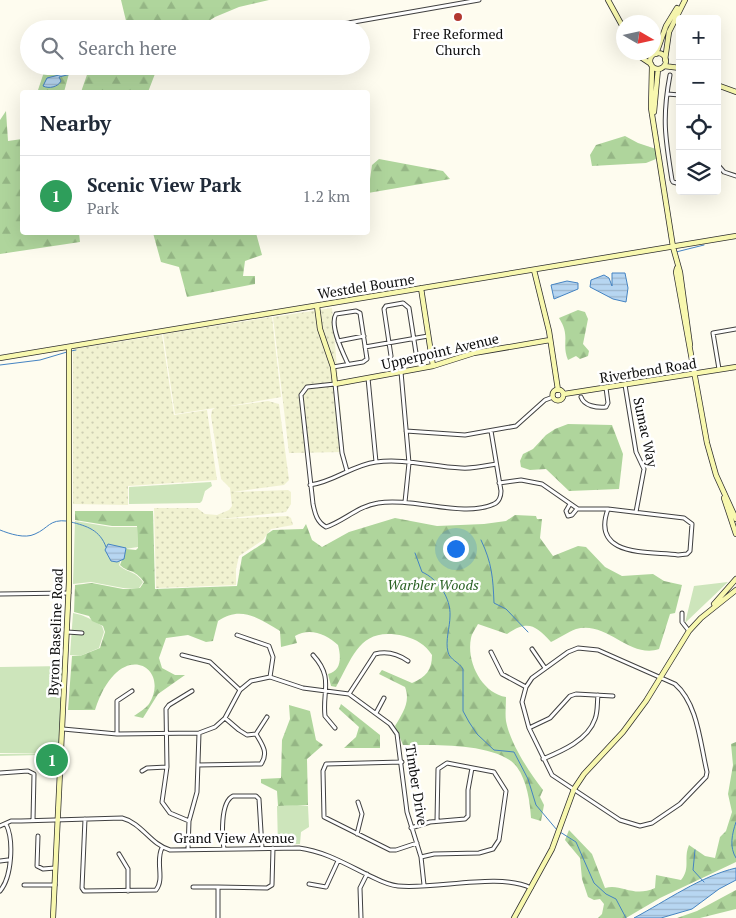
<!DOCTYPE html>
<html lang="en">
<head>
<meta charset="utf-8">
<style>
  body { margin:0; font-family:"PT Serif",serif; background:#f6f6f7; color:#1f2937 }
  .controls { position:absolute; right:15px; top:15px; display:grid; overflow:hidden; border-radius:5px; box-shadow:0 5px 20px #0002 }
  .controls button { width:45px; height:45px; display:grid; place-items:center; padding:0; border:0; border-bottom:1px solid #e0e1e3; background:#fff; color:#1f2937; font:25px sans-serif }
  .compass { position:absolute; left:616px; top:15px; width:45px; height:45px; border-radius:50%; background:#fff; box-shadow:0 5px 20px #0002; rotate:99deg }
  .you { position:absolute; left:455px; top:548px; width:18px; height:18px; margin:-12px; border:4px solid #fff; border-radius:50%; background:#1a73e8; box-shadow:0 0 0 8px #1a73e833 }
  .badge { display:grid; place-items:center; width:32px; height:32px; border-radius:50%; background:#0b8043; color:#fff; font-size:16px; font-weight:700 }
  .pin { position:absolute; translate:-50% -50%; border:2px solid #fff; box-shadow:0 1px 5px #0006 }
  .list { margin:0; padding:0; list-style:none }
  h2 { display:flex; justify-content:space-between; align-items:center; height:65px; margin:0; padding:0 20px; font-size:21px }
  h2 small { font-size:16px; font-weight:400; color:#747a83 }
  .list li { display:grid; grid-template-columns:32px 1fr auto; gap:15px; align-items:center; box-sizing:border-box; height:80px; padding:0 20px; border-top:1px solid #e0e1e3 }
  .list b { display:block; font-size:19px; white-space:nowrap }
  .list p { margin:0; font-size:16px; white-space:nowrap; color:#747a83 }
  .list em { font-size:16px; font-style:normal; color:#747a83 }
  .icon { flex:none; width:28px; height:28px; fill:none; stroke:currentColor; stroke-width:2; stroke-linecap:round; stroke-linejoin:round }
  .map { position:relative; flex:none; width:736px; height:918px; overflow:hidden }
  .search { position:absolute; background:#fff; box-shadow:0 5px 20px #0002; left:20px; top:20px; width:350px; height:55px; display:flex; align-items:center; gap:12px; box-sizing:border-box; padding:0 18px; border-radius:28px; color:#747a83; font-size:19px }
  .panel { position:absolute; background:#fff; box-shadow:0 5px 20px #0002; left:20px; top:90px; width:350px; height:145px; border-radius:5px }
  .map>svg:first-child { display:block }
  .farmland { fill:url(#farmland-dots) }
  .grass { fill:#cde5bb }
  .forest { fill:url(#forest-firs) }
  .park { fill:url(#park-crowns) }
  .water { fill:url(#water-rules); stroke:#4483c2 }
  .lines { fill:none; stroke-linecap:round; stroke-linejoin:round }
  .stream { stroke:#4483c2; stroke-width:1 }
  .street-casing { stroke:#404040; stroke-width:5 }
  .secondary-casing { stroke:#2f2f2f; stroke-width:6 }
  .street { stroke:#fff; stroke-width:3 }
  .secondary { stroke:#f8f8af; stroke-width:4.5 }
  .poi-dot { fill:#b23830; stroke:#fff; stroke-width:2 }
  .labels { text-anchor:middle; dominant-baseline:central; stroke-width:5; stroke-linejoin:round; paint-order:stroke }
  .poi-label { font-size:14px; fill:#0d0d0d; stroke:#fff }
  .street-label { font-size:14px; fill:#0d0d0d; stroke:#fff }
  .park-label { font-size:14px; font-style:italic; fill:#296023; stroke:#fff }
</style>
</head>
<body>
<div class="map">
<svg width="736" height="918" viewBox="0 0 736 918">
  <defs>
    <pattern id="farmland-dots" width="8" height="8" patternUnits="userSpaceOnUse" patternTransform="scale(1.25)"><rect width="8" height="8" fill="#f1f2d1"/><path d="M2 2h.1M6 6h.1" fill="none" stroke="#cdceb2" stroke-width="1.8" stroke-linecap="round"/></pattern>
    <pattern id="forest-firs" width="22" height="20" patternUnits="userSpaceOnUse" patternTransform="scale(1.25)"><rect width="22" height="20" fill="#afd59c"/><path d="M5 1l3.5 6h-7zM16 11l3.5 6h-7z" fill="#95b685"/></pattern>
    <pattern id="park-crowns" width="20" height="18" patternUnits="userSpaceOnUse" patternTransform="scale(1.25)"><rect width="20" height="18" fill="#cde5bb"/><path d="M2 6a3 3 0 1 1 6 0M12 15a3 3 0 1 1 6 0" fill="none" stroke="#afc3a0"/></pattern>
    <pattern id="water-rules" width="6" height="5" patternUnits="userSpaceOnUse" patternTransform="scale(1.25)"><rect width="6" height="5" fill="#b7d6f1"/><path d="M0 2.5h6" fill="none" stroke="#9cb6cd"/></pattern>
  </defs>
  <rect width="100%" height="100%" fill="#fefcef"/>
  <path class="farmland" d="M332 308 344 452 289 453 273 317Z
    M272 317 281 397 224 407 268 401 279 404 289 480 284 485 233 492 288 490 291 492V504L286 512 220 519 288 516 291 518 293 525 271 529 263 540 239 556 236 569V585L156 588 154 508H197L205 514 217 515 229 510 232 506 230 488 221 479 211 416 212 410 215 408 175 414 163 334Z
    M162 335 174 415 207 410 217 480 128 486V505L73 504V349Z"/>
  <path class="grass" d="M211 482 212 486 205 491 202 501 200 503 129 504V487Z
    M75 521 111 527H137L138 547 125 549 119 565C126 573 135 570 143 582L139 588H123L91 582 73 584Z
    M728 582 685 623 694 586Z
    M73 613C85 615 92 620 102 626L104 632 99 648 80 656 70 655Z
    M64 666 59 753H0V667Z
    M297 805 308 806 309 827 301 832 300 844 278 845 277 806Z"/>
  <path class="forest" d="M121 0H269L239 7 215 17 196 29H128Z
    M46 66H71L64 92H39L38 90Z
    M90 66H158L148 92H111L102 90 81 92Z
    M6 111 8 141 22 139V232L79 233 80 242 0 254V120Z
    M625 136 638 143 656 149V159L646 163 592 166 590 155 596 145Z
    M379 159 443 171 450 179 368 193 372 165Z
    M153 233H256L262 255 245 261 243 276H255V284L187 297 179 267 161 262Z
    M578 310 585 312 588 319 583 344 589 351 588 356 580 359 576 356 568 360C561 343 571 337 559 318Z
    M568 424 612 425 623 454 619 489 569 491 546 469 530 470 521 467 520 461 523 454 533 449 546 435 555 429Z
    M75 511H153L155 589 237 586 242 557 265 542 267 534 273 530 303 529 306 524 312 540 322 547 349 532 395 518 437 526 484 524 506 521 515 515 536 516 537 519H542L540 538 553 556 578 546 586 547 605 567 622 576 653 574 664 581 682 585 675 613 670 614 659 649C630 659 606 620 576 629 568 632 559 638 551 642 535 625 528 620 507 634L478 624C476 628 472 633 471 638 466 662 482 693 506 697 506 705 505 714 506 721 510 743 529 772 543 790L540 797 544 805 541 821 531 818C530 802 527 781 517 767 498 742 431 745 403 745L395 726C402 714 411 702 405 687L379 674 382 670 412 683C426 677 432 670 432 655 425 644 417 640 404 636 360 626 354 655 336 687L331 686 328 674C342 671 341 656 338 645 327 634 309 627 295 636L297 643 281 647 280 631C260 619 241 605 218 621L213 641 206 642 188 635 166 638 159 658 162 668 175 675H185L158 694 143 718 134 716C139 712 145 709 149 704 172 667 119 635 95 710H68L72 656H80L100 648 105 632 103 626 92 621 89 616 74 612 75 585 92 583 123 589 140 588 144 582C134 568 128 573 120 565L126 549 136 550 138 548 137 526H112L75 520Z
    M341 704 380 735V748H344L356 737 359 727 339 709Z
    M289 705 310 711 316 740 323 745 307 759 308 805 278 806 277 791 261 783V779L281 778 282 740 290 719Z
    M736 742V862L660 898 626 918H598L602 914 604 904 600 899 594 900 588 897 582 879 580 858 565 840 569 830 592 854 605 888C621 883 633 898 655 888L656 875 681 880C691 867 683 859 689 845L705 856 715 858 720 837 726 831 732 812 728 794 733 765 731 744Z
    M736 890V909L700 918H677L697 911Z"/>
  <path class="park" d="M59 753V765H51L41 755 0 756V754Z"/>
  <path class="water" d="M72 66H84L76 67 71 74 59 77 61 81C58 87 49 89 43 86L47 78 63 74Z
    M612 273H625L628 288 626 302 613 299 590 287 591 280 604 275 609 278 612 286Z
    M567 281 578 283V289L554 299 551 285Z
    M108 544 126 548 124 559 117 562 111 561 105 550Z
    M736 868V880L719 889 692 909 661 918H634C666 901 701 876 736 868Z"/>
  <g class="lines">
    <path class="stream" d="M676 252 704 245
      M71 351 76 350
      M0 365 40 360 67 352
      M71 522C87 526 100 530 106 547
      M0 530C10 534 25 539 35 534 49 528 49 519 67 521
      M481 540C492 563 493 578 494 603L506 609 528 632
      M415 553 422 572C438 579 451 598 450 616 450 627 445 641 448 652 450 660 459 662 463 669V711L469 722 477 734 494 750 514 752 528 779 536 805 557 830
      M736 822C732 834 729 847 736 858
      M560 832 576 842 594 883 606 894 616 899 626 918
      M695 850 693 870 704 882"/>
    <defs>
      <path id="street" d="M314 29 479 0
        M670 75C662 117 665 137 672 180L673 182 680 184
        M667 94 680 95
        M680 96V123
        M717 164 724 172 736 176
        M338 341 364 336
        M365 347 428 336
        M391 356 384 309 386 306 403 303 409 308 416 353
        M333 367 363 362 367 359 360 313 356 311 336 314C329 325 343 353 348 364
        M719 369 713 333 736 329
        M401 372 409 463 405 502
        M368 378 376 462
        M625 385 636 452 644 469 636 512
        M581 397C584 406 597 408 606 407L608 403 606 388
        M406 431 465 435 516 426 545 400 553 397
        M347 471 342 453 335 384 307 387 301 395 313 504C315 514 317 522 326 527 344 521 358 506 378 503 412 497 464 518 494 504 499 502 501 496 501 491L491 431
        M499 483 521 480 542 484 578 509H608L684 518 692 524 690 551 687 554 678 555C650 551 590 558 608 509
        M310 485C334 482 352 465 376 462 404 458 433 467 461 468 473 469 485 466 496 464
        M570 504 566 511 568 516 572 515 577 509
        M0 594 69 593
        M682 613V622L689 631
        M67 632 82 633
        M237 635 269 646 273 657 270 677
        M578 648 598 650 675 684C698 704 700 743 707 772L706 777 680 804 652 823 640 826 620 820 552 775 529 728 522 702 526 687 532 678 568 652Z
        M532 649 545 668
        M491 652 502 674 526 687
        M182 655 210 662 240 690
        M313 655C334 678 322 691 325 716L335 728
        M349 694 375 654C386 651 398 654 408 661
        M376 713 384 698
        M225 718 239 730 247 735 256 734 267 717
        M529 728 550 718 570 696 576 694 613 696
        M63 729 117 734 199 733 215 727 225 718 240 690 251 681 270 677 303 688 349 694 390 724 397 734 407 812 421 857 424 885
        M117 734V701L132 691
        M543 759C562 751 588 740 595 719 598 712 597 703 598 695
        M402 762 326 764 323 771 324 817 390 850H396L417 843
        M198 765 261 764C269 753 262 744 256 734
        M142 771 147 768 167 767
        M0 773 28 771 34 774 33 820
        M85 819 82 888 84 891 156 890C165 879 155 861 162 848
        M189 821 170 813 162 802 167 767 166 709 169 705 192 691
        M0 826 11 821H21L122 818C142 823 150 844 170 850L299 848C323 851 344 863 366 874 377 879 386 885 398 886 435 890 499 872 531 888
        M411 828 430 822 465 819 468 816V790L472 768
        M357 834 362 814 358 802
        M38 836 37 866 43 869 55 868
        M188 849 189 821 197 792 199 733
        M224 849C222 837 220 802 233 796H256L259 799 262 848
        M119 854 128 869V891
        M421 857 434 854 479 853 493 849 499 840 506 791 494 772 447 763 438 769 437 821
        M0 861 8 860
        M309 884 326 887 338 861
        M24 885H55
        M193 887H218
        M0 891C12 877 14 840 6 824
        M218 918V887L267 888 272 885 273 848
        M361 918 360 888 367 874"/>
      <path id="secondary" d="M608 0 624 29
        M633 52 651 64
        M640 52 654 54
        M650 61a8 8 0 1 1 16 0a8 8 0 1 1-16 0Z
        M656 54 666 26 677 8
        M665 60 669 32 685 0
        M652 66 651 108 673 247 680 272 690 345
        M664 66 680 68
        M717 85 736 92
        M654 112 658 69
        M677 268 676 272 707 443 716 475 736 519
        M534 270 549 331 558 390
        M421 288 433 366
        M317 306 320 329 333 367 335 384 433 366 474 353 550 340
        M0 358 736 236
        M552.5 395a5.5 5.5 0 1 1 11 0a5.5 5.5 0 1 1-11 0Z
        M564 394 736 367
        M724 498 736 534
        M714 604 736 579
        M53 918 69 582V347
        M514 918 552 849 574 789 584 774 623 732 646 701 689 631 701 618 736 590"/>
    </defs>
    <use href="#street" class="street-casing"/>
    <use href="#secondary" class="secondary-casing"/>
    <use href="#street" class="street"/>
    <use href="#secondary" class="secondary"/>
  </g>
  <circle class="poi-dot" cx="458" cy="17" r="5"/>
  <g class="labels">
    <g class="poi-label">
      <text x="458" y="33">Free Reformed<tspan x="458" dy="16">Church</tspan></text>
    </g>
    <g class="street-label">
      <text transform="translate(366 286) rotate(-9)">Westdel Bourne</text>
      <text transform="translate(440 351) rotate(-13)">Upperpoint Avenue</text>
      <text transform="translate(648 370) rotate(-9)">Riverbend Road</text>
      <text transform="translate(646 432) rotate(78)">Sumac Way</text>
      <text transform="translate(55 632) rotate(-88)">Byron Baseline Road</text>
      <text transform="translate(417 785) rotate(81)">Timber Drive</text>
      <text x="234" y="837">Grand View Avenue</text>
    </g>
    <g class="park-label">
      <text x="433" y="584">Warbler Woods</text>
    </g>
  </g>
</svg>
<div class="controls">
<button>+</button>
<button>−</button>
<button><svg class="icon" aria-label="locate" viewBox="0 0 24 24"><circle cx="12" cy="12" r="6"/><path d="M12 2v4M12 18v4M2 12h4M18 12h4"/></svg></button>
<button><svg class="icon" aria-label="layers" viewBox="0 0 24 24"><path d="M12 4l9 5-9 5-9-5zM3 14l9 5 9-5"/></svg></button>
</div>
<svg class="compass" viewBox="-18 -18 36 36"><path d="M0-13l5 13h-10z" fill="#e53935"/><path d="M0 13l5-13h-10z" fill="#747a83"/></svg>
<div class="you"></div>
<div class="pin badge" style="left:52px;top:760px;background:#2e9e5b">1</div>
<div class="search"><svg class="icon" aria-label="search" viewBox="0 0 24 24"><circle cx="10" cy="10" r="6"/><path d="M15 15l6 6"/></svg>Search here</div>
<section class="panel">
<h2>Nearby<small></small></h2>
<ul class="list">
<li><span class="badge" style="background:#2e9e5b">1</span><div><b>Scenic View Park</b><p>Park</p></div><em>1.2 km</em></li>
</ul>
</section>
</div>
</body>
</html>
